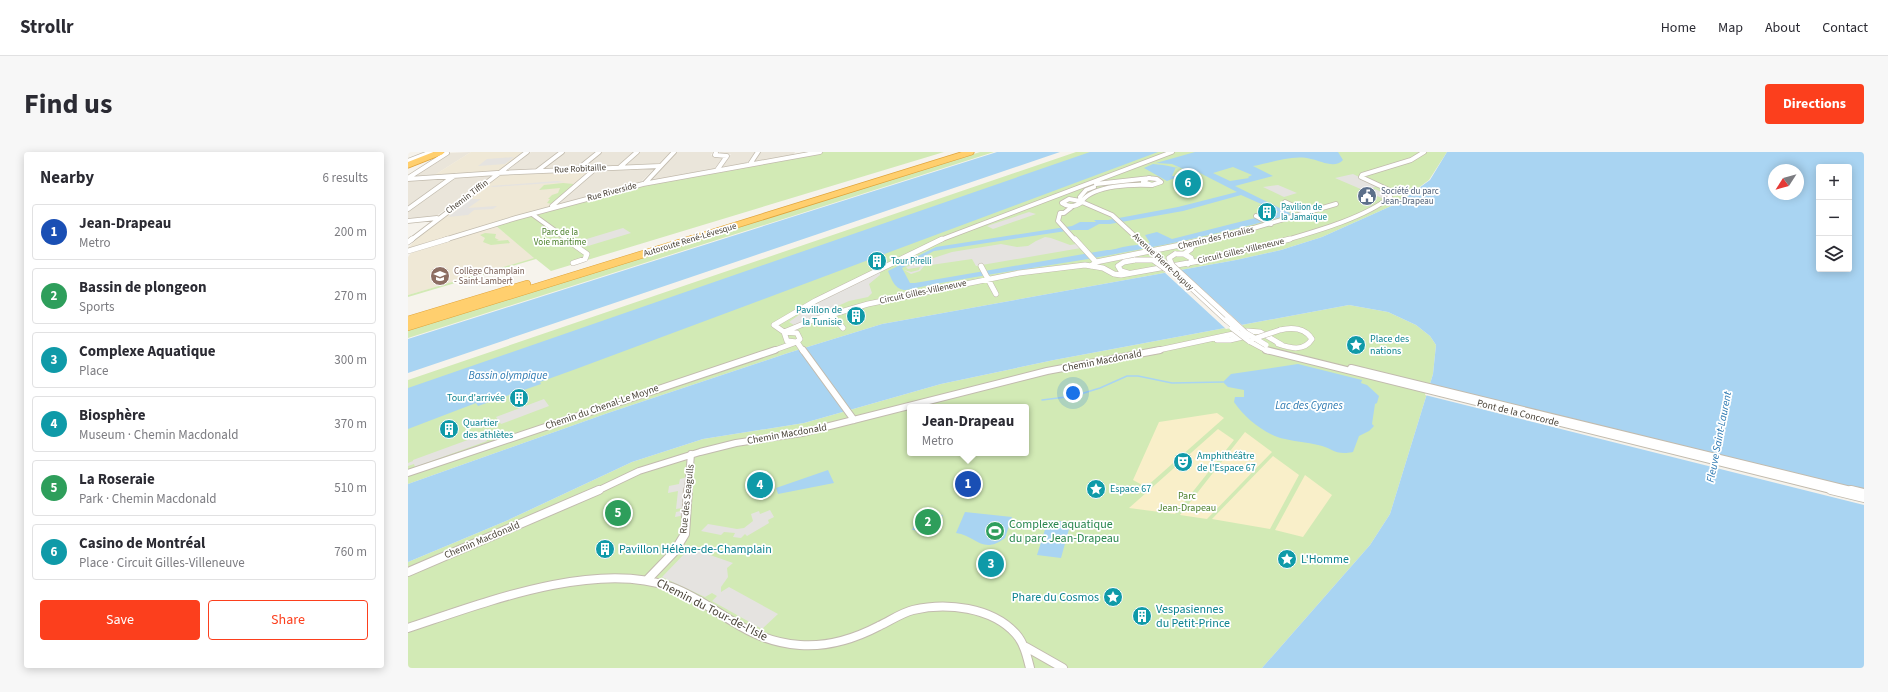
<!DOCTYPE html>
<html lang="en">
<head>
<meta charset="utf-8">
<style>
  body { margin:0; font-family:"Source Sans 3",sans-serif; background:#f7f7f7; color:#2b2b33 }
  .controls { position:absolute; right:12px; top:12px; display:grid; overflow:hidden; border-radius:4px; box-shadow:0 2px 10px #0003 }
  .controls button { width:36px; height:36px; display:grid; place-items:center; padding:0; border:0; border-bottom:1px solid #e1e1e2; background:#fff; color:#2b2b33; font:20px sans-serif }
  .compass { position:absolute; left:1360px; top:12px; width:36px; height:36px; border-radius:50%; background:#fff; box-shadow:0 2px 10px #0003; rotate:234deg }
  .you { position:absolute; left:665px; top:241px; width:14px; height:14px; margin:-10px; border:3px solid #fff; border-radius:50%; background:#1a73e8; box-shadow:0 0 0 6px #1a73e833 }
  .badge { display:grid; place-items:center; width:26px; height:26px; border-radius:50%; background:#fc3f1d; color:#fff; font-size:13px; font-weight:700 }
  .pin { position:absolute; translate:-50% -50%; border:2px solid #fff; box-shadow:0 1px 4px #0006 }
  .popup { position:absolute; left:499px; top:252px; width:122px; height:52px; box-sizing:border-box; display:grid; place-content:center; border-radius:4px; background:#fff; filter:drop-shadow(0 1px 3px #0005); font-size:13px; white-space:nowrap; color:#7c7c81 }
  .popup b { font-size:15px; color:#2b2b33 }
  .popup::after { content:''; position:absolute; left:50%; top:100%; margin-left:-8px; border:8px solid transparent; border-top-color:#fff }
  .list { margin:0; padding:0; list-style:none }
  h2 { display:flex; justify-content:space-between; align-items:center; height:52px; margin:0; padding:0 16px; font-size:17px }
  h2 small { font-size:13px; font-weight:400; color:#7c7c81 }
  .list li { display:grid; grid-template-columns:26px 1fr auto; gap:12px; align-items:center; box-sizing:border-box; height:56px; margin:0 8px 8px; padding:0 8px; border:1px solid #e1e1e2; border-radius:4px }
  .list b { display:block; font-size:15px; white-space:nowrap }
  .list p { margin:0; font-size:13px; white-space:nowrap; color:#7c7c81 }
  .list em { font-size:13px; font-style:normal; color:#7c7c81 }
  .actions { display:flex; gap:8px; padding:12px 16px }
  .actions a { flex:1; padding:9px 0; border:1px solid #fc3f1d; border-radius:4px; text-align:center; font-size:14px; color:#fc3f1d }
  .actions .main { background:#fc3f1d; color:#fff }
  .icon { flex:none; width:22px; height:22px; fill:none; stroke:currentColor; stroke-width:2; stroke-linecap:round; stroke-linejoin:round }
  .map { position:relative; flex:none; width:1456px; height:516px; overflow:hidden; border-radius:4px }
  header { display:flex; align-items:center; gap:24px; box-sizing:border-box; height:56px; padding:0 20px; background:#fff; border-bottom:1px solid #e1e1e2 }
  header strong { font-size:19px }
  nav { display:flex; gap:22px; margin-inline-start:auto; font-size:14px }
  .intro { display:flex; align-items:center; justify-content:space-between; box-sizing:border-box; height:96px; padding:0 24px }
  h1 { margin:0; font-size:28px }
  .button { padding:10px 18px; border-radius:4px; background:#fc3f1d; color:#fff; font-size:14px; font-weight:700 }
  main { display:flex; gap:24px; padding:0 24px }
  aside { flex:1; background:#fff; border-radius:4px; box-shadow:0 2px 10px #0003 }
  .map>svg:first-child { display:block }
  .residential { fill:#eae5da }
  .education { fill:#efe8d6 }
  .green { fill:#d2eab5; fill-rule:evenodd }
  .sand { fill:#f9efc9 }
  .parking { fill:#e5e3e0 }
  .water { fill:#a9d4f2; fill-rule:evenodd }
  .pier { fill:#f6f3ec }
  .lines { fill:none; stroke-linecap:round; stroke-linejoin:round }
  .stream { stroke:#a9d4f2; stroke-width:1.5 }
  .minor-far3-casing { stroke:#c2bbae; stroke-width:5.5 }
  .minor-far2-casing { stroke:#c2bbae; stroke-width:6 }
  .minor-far1-casing { stroke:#c2bbae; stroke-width:8 }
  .minor-casing { stroke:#c2bbae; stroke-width:10 }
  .highway-far1-casing { stroke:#e0a43c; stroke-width:7 }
  .highway-casing { stroke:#e0a43c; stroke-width:8 }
  .minor-far3 { stroke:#fff; stroke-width:4 }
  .minor-far2 { stroke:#fff; stroke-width:5 }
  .minor-far1 { stroke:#fff; stroke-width:6 }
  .minor { stroke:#fff; stroke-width:8 }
  .highway-far1 { stroke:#ffcf6e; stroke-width:5.5 }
  .highway { stroke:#ffcf6e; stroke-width:7 }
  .minor-bridge-casing { stroke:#c2bbae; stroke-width:6; stroke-linecap:butt }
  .minor-bridge { stroke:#fff; stroke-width:5 }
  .labels { text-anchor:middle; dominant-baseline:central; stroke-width:3.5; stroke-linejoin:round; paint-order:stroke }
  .far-street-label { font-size:9px; fill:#4b4439; stroke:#fff }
  .far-service-label { font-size:9px; fill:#4e5e75; stroke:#fff; text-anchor:start }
  .far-culture-label { font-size:9px; fill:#0d838f; stroke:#fff; text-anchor:start }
  .far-park-label { font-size:9px; fill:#4a7f2a; stroke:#fff }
  .far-education-label { font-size:9px; fill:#785e54; stroke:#fff; text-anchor:start }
  .culture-label { font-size:10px; fill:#0d838f; stroke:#fff; text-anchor:start }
  .street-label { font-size:10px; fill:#4b4439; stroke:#fff }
  .park-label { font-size:10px; fill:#4a7f2a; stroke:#fff }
  .water-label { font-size:11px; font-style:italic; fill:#2e7ab2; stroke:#fff }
  .near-leisure-label { font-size:12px; fill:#27864d; stroke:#fff; text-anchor:start }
  .near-culture-label { font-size:12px; fill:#0d838f; stroke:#fff; text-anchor:start }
  .near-street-label { font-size:12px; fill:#4b4439; stroke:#fff }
</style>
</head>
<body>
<header>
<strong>Strollr</strong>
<nav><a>Home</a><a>Map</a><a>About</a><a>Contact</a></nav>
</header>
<div class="intro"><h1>Find us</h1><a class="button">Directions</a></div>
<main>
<aside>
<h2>Nearby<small>6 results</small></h2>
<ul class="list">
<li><span class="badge" style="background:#1a4fb4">1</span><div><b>Jean-Drapeau</b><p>Metro</p></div><em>200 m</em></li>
<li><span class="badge" style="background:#2e9e5b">2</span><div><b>Bassin de plongeon</b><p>Sports</p></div><em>270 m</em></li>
<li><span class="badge" style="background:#0f9aa8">3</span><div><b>Complexe Aquatique</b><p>Place</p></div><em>300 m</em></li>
<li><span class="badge" style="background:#0f9aa8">4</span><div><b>Biosphère</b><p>Museum · Chemin Macdonald</p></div><em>370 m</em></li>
<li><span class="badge" style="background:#2e9e5b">5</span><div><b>La Roseraie</b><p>Park · Chemin Macdonald</p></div><em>510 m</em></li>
<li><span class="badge" style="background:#0f9aa8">6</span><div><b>Casino de Montréal</b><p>Place · Circuit Gilles-Villeneuve</p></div><em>760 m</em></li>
</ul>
<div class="actions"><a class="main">Save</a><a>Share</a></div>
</aside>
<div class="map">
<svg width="1456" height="516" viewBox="0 0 1456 516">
  <rect width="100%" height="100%" fill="#f6f3ec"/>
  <path class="residential" d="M63 0 25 24 5 25 40 1Z
    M123 0H151L126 18 97 20Z
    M157 0H188L168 16 133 18Z
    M194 0H226L210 14 175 16Z
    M232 0H263L251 12 216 14Z
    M269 0H305L303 3 305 4H316L306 17 241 29Z
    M312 0H347L339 11 313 15 323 2H310Z
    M352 0H387L385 4 346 10Z
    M248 15 232 31 148 53 189 18Z
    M86 22 27 65 0 67V60L49 25Z
    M41 25 0 54V29Z"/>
  <path class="education" d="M63 0H116L91 19 25 24Z
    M183 18 139 56 0 96 14 81 93 22Z
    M88 74 127 106 0 143V105L3 101Z"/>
  <path class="green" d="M415 0H536L143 119 128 107 0 145V143L126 106 87 73 227 35Z
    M572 0H586L0 186V178Z
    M668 0H1039L1021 28 990 51 914 85 873 98 828 108 474 172 380 201 200 261 0 332V228Z
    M155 31 166 32 144 52 139 51 142 47H140L144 43 150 41 152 36 131 38 136 33Z
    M77 81 88 82 87 86 91 88 88 89 100 88 102 91 83 93 75 90 77 86 72 83Z
    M941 153 980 160 1008 173 1022 184 1028 193 1025 222 982 362 962 393 854 516H0V410L98 369 224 310 295 287 396 271 533 232 646 208ZM502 255H618V301H502Z"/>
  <path class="sand" d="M809 261 816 266 738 335 725 328 751 270Z
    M810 277 826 288 767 362 721 356Z
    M837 280 864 300 799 367 772 363Z
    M865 304 891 323 862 377 804 367Z
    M897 323 924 343 895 385 867 378Z"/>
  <path class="parking" d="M106 5 97 12 70 14 79 7Z
    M945 22 970 34 964 36 979 42V45L976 47 927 26Z
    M149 29 157 30 86 35 82 34Z
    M870 33 889 41 876 45 855 35Z
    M63 47H73L60 56 89 54 85 57 66 58 60 63 40 65Z
    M621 60 628 62 585 77 579 74Z
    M215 76 223 81 180 94 172 89Z
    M637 85 643 86 662 93 669 92 673 96 568 114 564 107 516 114 512 119 503 122 496 118 503 120 511 118 512 115 500 117 498 115 544 100 593 92 609 95 620 94 628 89Z
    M472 120V123L461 132 464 141 460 145 441 149 423 157 424 159 386 173 381 170 399 157 420 145Z
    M136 247 141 254 93 272 88 265Z
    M76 282 79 289 7 315 6 312 0 314V311L5 309V308Z
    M280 325 277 363 267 365 268 360 273 359 274 356 268 357 270 339 260 341 261 334 271 332 272 327Z
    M362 358 366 365 360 368 361 371 339 384 337 382 333 386 325 385 327 381 316 380 313 383 293 379 300 372 329 377 336 376 345 369 343 362 351 359 352 362Z
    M282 396 325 411 319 416 320 425 313 435V440L321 435 370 462 354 477 304 449 309 444 304 441 297 445 254 425Z"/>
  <path class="water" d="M589 0H652L0 221V187Z
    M682 0H750L168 217 132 230 133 232 70 254 68 251 0 277V236Z
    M787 0H930L935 8C927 17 913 9 903 7 885 2 863 11 845 14L865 24 827 34 884 62C817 81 749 95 680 107 620 117 559 125 498 138 487 138 484 128 480 119L528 95 664 74 672 70H688L686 68H700L770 55 829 40 790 20 784 21 764 12 748 11ZM825 15 844 23 840 25 841 26 822 29 805 21ZM833 43 871 60 764 87 749 80 737 83 742 91C733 93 724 93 715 95 709 96 706 98 699 98L507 131H502L494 116 526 99 665 78H680L691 72H702L775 59Z
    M1039 0H1456V516H854L962 393 982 362 1025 222 1028 193 1022 184 1008 173 980 160 941 153 646 208 533 232 396 271 295 287 224 310 98 369 0 410V332L200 261 380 201 474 172 828 108 873 98 914 85 990 51 1022 28ZM1411 15H1441V117H1411ZM1366 18H1390V42H1366Z
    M745 12C759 13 769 15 782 21L778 22 779 21 768 15 764 24H772L759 29 736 16Z
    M890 212 954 228 953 231 959 233 971 244 969 251 967 252 964 272 966 274 961 279 951 284 945 300C927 304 925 296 910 293 899 290 888 290 877 287 857 283 837 266 826 250L827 245H836V238L820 235 815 230 823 222Z
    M420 318 426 331 370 342 368 336Z
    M557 360 604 365 597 386C574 403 569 384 548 381Z
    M512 361 535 363 527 380 504 378Z
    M640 368 663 370 653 406 629 403Z"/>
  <path class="pier" d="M771 116 835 174 818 177 755 119Z
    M1020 232 1456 338V353L1017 243Z"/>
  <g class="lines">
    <path class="stream" d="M634 248 666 244 692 236 719 224H730L764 231 815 230"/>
    <defs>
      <path id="minor-far3" d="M308 0 307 3 319 4 309 18
        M0 9 23 0
        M342 12 350 0
        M212 15 229 0
        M170 17 191 0
        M129 19 154 0
        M0 26 39 1
        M740 26 749 27 753 30 744 33 735 30Z
        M0 27 89 21 252 14
        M237 31 266 0
        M688 32 742 26
        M672 49 661 47 654 51C661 56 667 55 674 50L672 45 678 38 686 35
        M674 49C686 33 725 32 744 33
        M674 50 704 63 731 88
        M877 50 900 61
        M665 54 656 61H652L650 69 667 88
        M145 56 144 54 187 17
        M0 57 46 24
        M124 62 160 88
        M848 64 863 72
        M0 69 29 66
        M3 88 119 0
        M36 88 108 66 235 32 412 0
        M532 88 764 0
        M798 88 832 80 928 52
        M878 88C909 79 958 65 982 45L981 38 953 25 954 23 1003 8 1016 0"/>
      <path id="minor-far2" d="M158 87 179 102 177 107 165 111
        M667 87 688 110
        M730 87 742 98
        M0 90 4 87
        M0 99 40 87
        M767 102H776L783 106 784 109 780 112
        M776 102 783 97 784 94 790 92
        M573 114 588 142
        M683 114 688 110 802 87
        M764 118 818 168
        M720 121 713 119 710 114 716 110 727 108
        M423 162 435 176
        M376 180 405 168 460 152 611 121 677 113 695 116 706 122 713 123 797 108 882 87
        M376 180 366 173 407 149 534 87
        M376 180 389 181 392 187 389 190 379 189Z
        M809 188H822L839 184
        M841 189 860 199
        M389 190 395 199
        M870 192C882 196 896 200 904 187 897 176 884 175 872 178
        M364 199 389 190
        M746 199 839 179 852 180 874 193"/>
      <path id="minor-far1" d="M395 198 446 268
        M858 198 1427 339
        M943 216 1447 339
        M0 321 367 198
        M189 339 231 319 292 300 328 291 394 281 639 219 752 198
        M280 339 283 302"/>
      <path id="minor" d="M1423 338 1456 346
        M1443 338 1456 341
        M0 420 191 338
        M240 427 266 400 277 382 280 338
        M0 476C73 452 187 407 263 435 311 453 335 489 392 493 419 495 448 486 471 474 482 469 493 461 505 458 538 450 584 455 608 482 616 491 619 504 622 516
        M618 495 655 516"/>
      <path id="highway-far1" d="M0 13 33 0
        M280 88 563 0"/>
      <path id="highway" d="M0 168 119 132
        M0 175 284 87"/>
    </defs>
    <use href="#minor-far3" class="minor-far3-casing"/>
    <use href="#minor-far2" class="minor-far2-casing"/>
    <use href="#minor-far1" class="minor-far1-casing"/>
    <use href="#minor" class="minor-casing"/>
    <use href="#highway-far1" class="highway-far1-casing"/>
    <use href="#highway" class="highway-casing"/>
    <use href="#minor-far3" class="minor-far3"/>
    <use href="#minor-far2" class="minor-far2"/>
    <use href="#minor-far1" class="minor-far1"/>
    <use href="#minor" class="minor"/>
    <use href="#highway-far1" class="highway-far1"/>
    <use href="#highway" class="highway"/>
    <defs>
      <path id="minor-bridge" d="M742 98 764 118
        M767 102 761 106 764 113 838 181 858 193
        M727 108H745L759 118
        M818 168 829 177
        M824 176 841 189
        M845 187 872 178"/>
    </defs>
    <use href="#minor-bridge" class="minor-bridge-casing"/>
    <use href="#minor-bridge" class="minor-bridge"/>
  </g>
  <defs>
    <symbol id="civic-disc" viewBox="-11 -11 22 22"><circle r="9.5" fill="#5c6f8a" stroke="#fff"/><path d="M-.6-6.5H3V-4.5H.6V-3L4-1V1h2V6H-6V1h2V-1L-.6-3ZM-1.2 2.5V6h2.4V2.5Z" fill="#fff"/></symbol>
    <symbol id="building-disc" viewBox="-11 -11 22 22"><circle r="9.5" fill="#0f9aa8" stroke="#fff"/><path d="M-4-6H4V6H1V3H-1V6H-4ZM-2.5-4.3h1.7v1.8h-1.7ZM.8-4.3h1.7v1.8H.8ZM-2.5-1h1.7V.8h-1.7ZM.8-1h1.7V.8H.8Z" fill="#fff"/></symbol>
    <symbol id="university-disc" viewBox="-11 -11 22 22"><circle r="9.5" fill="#8d6e63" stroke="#fff"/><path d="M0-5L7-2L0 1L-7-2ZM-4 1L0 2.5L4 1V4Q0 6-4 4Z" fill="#fff"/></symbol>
    <symbol id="sight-disc" viewBox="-11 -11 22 22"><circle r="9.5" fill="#0f9aa8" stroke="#fff"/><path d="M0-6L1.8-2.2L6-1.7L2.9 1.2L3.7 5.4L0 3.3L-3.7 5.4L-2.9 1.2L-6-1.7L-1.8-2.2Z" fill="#fff"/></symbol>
    <symbol id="theatre-disc" viewBox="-11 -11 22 22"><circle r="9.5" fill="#0f9aa8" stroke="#fff"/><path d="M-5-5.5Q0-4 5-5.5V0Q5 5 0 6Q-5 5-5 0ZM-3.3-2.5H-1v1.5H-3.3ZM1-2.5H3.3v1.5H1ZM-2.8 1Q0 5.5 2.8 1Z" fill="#fff"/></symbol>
    <symbol id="stadium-disc" viewBox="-11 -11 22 22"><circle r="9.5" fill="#2e9e5b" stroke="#fff"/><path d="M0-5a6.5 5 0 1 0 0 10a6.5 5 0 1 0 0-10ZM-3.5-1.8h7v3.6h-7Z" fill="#fff"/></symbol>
  </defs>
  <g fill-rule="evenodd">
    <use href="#civic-disc" x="948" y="33" width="22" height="22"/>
    <use href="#building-disc" x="848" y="49" width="22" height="22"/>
    <use href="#building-disc" x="458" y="98" width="22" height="22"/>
    <use href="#university-disc" x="21" y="113" width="22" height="22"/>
    <use href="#building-disc" x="437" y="153" width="22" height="22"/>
    <use href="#sight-disc" x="937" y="182" width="22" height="22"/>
    <use href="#building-disc" x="100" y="235" width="22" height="22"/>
    <use href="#building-disc" x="30" y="266" width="22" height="22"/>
    <use href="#theatre-disc" x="764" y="299" width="22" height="22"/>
    <use href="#sight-disc" x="677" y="326" width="22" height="22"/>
    <use href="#stadium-disc" x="576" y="368" width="22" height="22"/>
    <use href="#building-disc" x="186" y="386" width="22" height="22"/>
    <use href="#sight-disc" x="868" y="396" width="22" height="22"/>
    <use href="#sight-disc" x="694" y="434" width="22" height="22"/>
    <use href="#building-disc" x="723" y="453" width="22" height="22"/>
  </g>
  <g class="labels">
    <g class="far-street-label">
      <text transform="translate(172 17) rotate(-3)">Rue Robitaille</text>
      <text transform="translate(204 40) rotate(-15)">Rue Riverside</text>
      <text transform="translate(59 45) rotate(-37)">Chemin Tiffin</text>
      <text transform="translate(808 86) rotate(-13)">Chemin des Floralies</text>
      <text transform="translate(282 88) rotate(-17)">Autoroute René-Lévesque</text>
      <text transform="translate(833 99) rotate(-13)">Circuit Gilles-Villeneuve</text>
      <text transform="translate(755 110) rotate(43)">Avenue Pierre-Dupuy</text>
      <text transform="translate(515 140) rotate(-12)">Circuit Gilles-Villeneuve</text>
    </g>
    <g class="far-service-label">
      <text x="973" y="39">Société du parc<tspan x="973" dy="10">Jean-Drapeau</tspan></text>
    </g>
    <g class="far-culture-label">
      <text x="873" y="55">Pavilion de<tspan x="873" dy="10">la Jamaïque</tspan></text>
      <text x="483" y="109">Tour Pirelli</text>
    </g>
    <g class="far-park-label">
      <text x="152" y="80">Parc de la<tspan x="152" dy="10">Voie maritime</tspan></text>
    </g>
    <g class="far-education-label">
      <text x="46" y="119">Collège Champlain<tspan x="46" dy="10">- Saint-Lambert</tspan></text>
    </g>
    <g class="culture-label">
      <text x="434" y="158" text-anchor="end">Pavillon de<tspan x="434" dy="12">la Tunisie</tspan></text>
      <text x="962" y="187">Place des<tspan x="962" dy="12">nations</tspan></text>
      <text x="97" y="246" text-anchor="end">Tour d'arrivée</text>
      <text x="55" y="271">Quartier<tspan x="55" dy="12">des athlètes</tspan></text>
      <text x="789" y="304">Amphithéâtre<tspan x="789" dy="12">de l'Espace 67</tspan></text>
      <text x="702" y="337">Espace 67</text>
    </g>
    <g class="street-label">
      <text transform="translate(694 209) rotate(-11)">Chemin Macdonald</text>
      <text transform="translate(194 255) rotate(-19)">Chemin du Chenal-Le Moyne</text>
      <text transform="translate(1110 261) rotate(14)">Pont de la Concorde</text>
      <text transform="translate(379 282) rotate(-10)">Chemin Macdonald</text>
      <text transform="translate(279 347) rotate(-84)">Rue des Seagulls</text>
      <text transform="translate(74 388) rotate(-23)">Chemin Macdonald</text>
    </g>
    <g class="park-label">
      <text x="779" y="344">Parc<tspan x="779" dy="12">Jean-Drapeau</tspan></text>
    </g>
    <g class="water-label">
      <text x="100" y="223">Bassin olympique</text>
      <text x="901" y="253">Lac des Cygnes</text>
      <text transform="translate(1311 285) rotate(-79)">Fleuve Saint-Laurent</text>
    </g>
    <g class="near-leisure-label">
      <text x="601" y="372">Complexe aquatique<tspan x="601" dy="14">du parc Jean-Drapeau</tspan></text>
    </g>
    <g class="near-culture-label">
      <text x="211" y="397">Pavillon Hélène-de-Champlain</text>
      <text x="893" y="407">L'Homme</text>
      <text x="691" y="445" text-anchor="end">Phare du Cosmos</text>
      <text x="748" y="457">Vespasiennes<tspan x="748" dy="14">du Petit-Prince</tspan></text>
    </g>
    <g class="near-street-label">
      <text transform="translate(304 458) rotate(27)">Chemin du Tour-de-l'Isle</text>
    </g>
  </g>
</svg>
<div class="controls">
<button>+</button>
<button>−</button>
<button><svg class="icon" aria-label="layers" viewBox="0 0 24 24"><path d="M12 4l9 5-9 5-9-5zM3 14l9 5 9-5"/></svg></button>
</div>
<svg class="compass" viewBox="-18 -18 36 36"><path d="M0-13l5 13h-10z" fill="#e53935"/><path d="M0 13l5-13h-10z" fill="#7c7c81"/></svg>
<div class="you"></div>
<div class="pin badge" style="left:560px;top:332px;background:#1a4fb4">1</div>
<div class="popup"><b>Jean-Drapeau</b>Metro</div>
<div class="pin badge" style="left:520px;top:370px;background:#2e9e5b">2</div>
<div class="pin badge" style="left:583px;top:412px;background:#0f9aa8">3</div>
<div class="pin badge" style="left:352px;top:333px;background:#0f9aa8">4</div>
<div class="pin badge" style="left:210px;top:361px;background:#2e9e5b">5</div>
<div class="pin badge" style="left:780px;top:31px;background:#0f9aa8">6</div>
</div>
</main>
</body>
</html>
